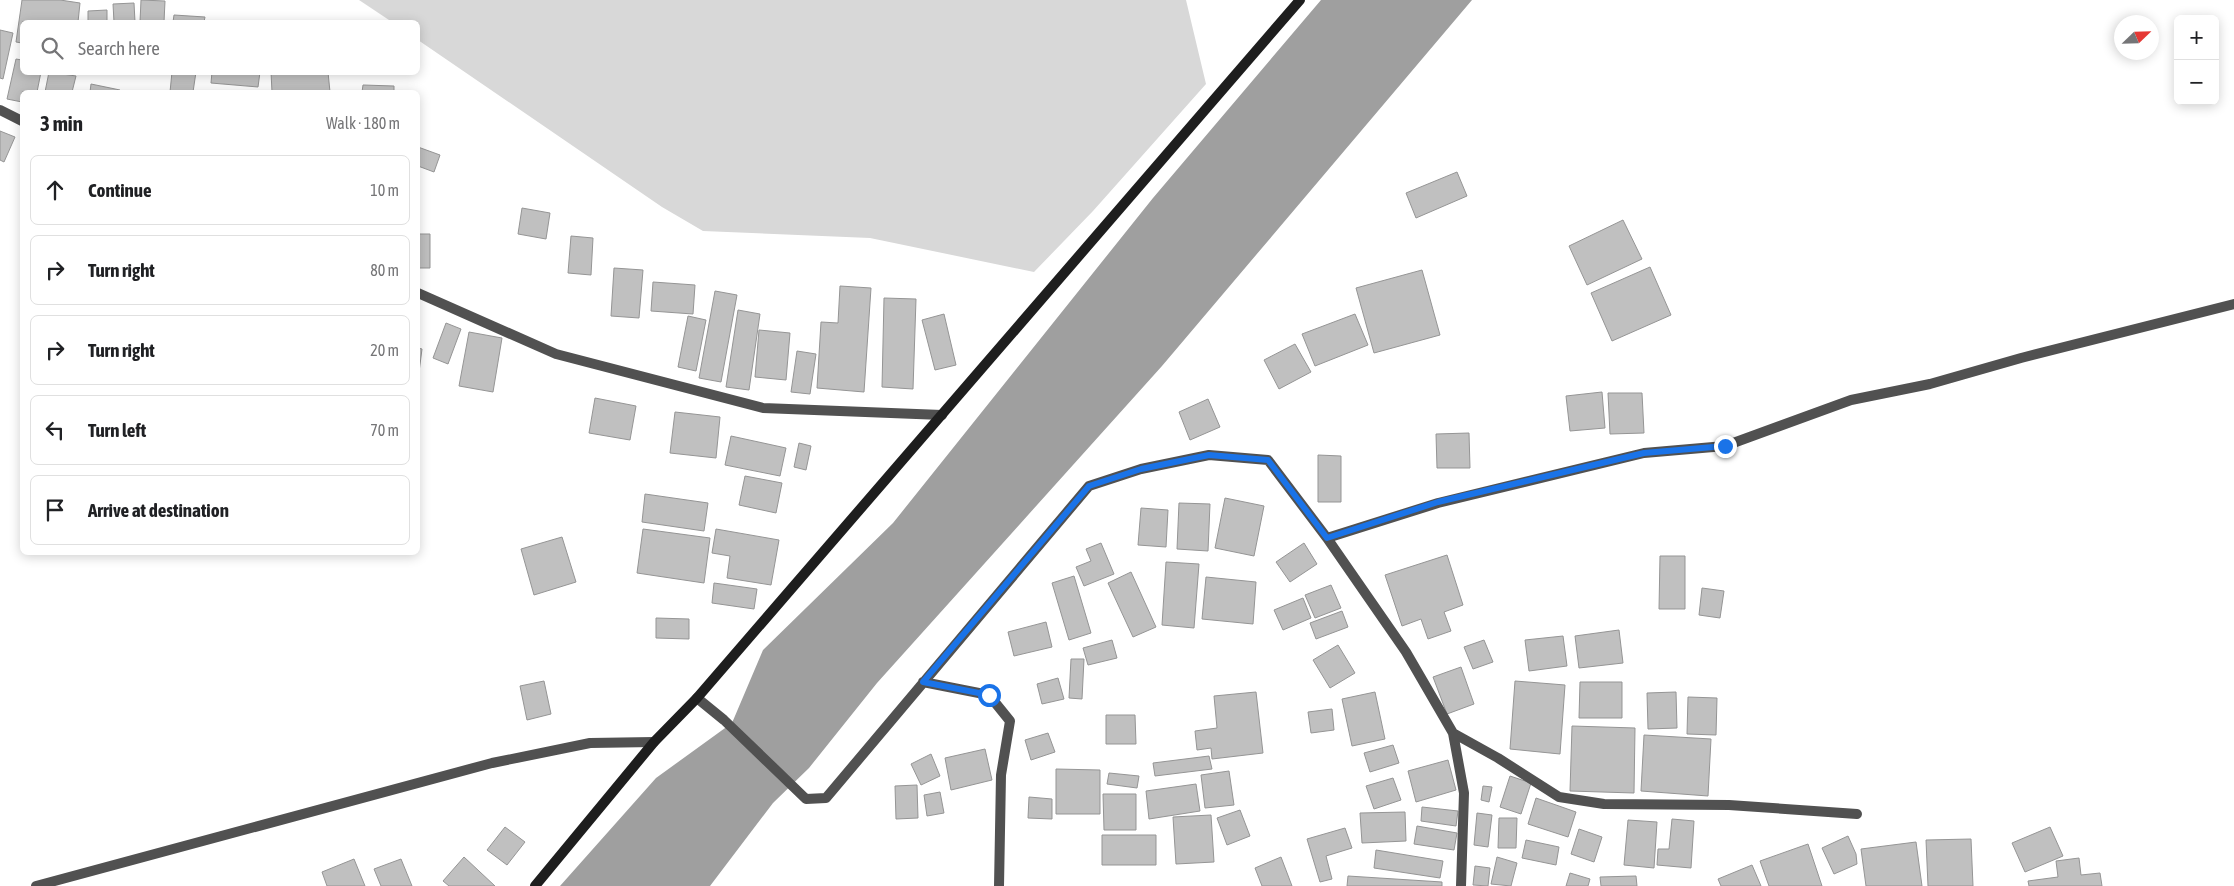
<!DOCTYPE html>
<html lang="en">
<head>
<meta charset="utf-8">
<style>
  body { margin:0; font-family:"Asap Condensed",sans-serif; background:#f6f6f6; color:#202124 }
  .controls { position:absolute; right:15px; top:15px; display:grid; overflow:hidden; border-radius:8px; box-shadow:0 2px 12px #0003 }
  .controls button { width:45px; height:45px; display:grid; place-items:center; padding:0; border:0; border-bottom:1px solid #e0e0e0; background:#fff; color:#202124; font:25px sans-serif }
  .compass { position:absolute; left:2114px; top:15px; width:45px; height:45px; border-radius:50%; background:#fff; box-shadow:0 2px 12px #0003; rotate:67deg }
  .stop { position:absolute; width:15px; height:15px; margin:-11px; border:4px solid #1a73e8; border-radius:50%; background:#fff }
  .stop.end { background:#1a73e8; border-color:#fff; box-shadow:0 1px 5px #0008 }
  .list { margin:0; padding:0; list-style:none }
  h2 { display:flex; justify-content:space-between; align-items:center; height:65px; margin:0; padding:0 20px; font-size:21px }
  h2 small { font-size:16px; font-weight:400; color:#757577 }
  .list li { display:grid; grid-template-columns:32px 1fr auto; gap:15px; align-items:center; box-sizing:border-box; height:70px; margin:0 10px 10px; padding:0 10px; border:1px solid #e0e0e0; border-radius:8px }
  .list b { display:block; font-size:19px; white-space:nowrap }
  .list em { font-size:16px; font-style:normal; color:#757577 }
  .icon { flex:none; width:28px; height:28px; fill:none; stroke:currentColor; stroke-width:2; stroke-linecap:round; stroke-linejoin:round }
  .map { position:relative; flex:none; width:2234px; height:886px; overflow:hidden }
  .search { position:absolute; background:#fff; box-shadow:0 2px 12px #0003; left:20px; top:20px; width:400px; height:55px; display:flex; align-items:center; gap:12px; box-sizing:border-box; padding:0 18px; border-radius:8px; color:#757577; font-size:19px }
  .panel { position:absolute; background:#fff; box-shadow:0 2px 12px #0003; left:20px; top:90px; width:400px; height:465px; border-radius:8px }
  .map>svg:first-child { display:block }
  .green { fill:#d8d8d8 }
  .water { fill:#9f9f9f }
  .building { fill:#c0c0c0; stroke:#959595 }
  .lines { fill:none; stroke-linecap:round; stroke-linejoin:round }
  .street { stroke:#515151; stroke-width:10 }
  .secondary { stroke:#1e1e1e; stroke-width:10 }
  .route { stroke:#1a73e8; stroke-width:6 }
</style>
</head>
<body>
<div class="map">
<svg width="2234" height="886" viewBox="0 0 2234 886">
  <rect width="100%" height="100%" fill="#fff"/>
  <path class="green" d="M359 0H1186L1206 84 1093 211 1034 272 870 238 703 231 662 207 418 40V22H392Z"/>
  <path class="water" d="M1321 0H1472L1162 366 877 683 809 768 773 803 710 886H560L656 778 732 723 763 650 893 523 1153 198Z"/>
  <path class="building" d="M22 0H60L80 3 78 22H22V43L16 42Z
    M141 0 165 1 164 22H140Z
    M134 3 135 22H114L113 4Z
    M107 10V22H88V11Z
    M174 15 205 17 204 22H173Z
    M0 30 13 33 3 79 0 78Z
    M16 59 22 60V72H41L37 92H22V102L7 99Z
    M49 72 76 76 72 92H45Z
    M172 72H196L193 92H170Z
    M212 72H260L258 87 211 83Z
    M271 72H328L330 92H272Z
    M91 84 120 90V92H90Z
    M363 85 394 86V92H362Z
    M0 131 15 137 4 162 0 160Z
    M418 147 440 155 434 172 418 166Z
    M1457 172 1467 196 1416 218 1406 193Z
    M522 208 550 213 546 239 518 234Z
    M1623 220 1642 259 1587 285 1569 246Z
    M418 234H430V268H418Z
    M571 236 593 238 591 275 568 273Z
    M1650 267 1671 315 1612 341 1591 293Z
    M614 268 643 270 639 318 611 316Z
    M1422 270 1440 335 1374 353 1356 288Z
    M653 282 695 285 693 314 651 311Z
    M840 286 871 288 864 392 817 388 821 322 838 323Z
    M715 291 737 295 721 382 699 378Z
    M884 298 916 299 913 389 882 387Z
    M738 310 760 314 749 390 726 387Z
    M944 314 956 365 935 370 922 320Z
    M1355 314 1368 345 1315 366 1302 334Z
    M688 316 706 320 696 371 678 367Z
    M446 323 461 329 448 364 433 358Z
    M759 330 790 333 786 380 755 377Z
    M469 332 502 338 493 392 459 386Z
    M1295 344 1311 372 1279 389 1264 360Z
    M418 348 422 349 418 380Z
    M797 351 816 354 810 394 791 392Z
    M1602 392 1605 428 1570 431 1566 396Z
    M1608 393H1642L1644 433 1610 434Z
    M595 398 636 406 630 440 589 433Z
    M1208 399 1220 427 1190 440 1179 412Z
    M675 412 720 417 716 458 670 453Z
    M1469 433 1470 468H1437L1436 434Z
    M731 436 786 448 780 476 725 465Z
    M799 443 811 446 806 470 794 467Z
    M1318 455 1341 456V502H1318Z
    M745 476 782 483 776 513 739 505Z
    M645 494 708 503 704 531 642 522Z
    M1225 498 1264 506 1254 556 1215 548Z
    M1179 503 1210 504 1208 551 1177 549Z
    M1141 508 1168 510 1166 547 1138 545Z
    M643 529 710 538 704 583 637 573Z
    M716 529 779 540 771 585 727 578 730 556 712 553Z
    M562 537 576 582 534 595 521 549Z
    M1101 543 1114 574 1084 586 1076 567 1091 561 1086 549Z
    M1304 543 1317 564 1290 582 1276 562Z
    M1447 555 1463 605 1444 612 1451 631 1428 639 1421 619 1402 626 1385 575Z
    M1660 556H1685V609H1659Z
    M1166 562 1199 564 1194 628 1162 625Z
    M1131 572 1156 627 1133 637 1108 583Z
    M1074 576 1091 633 1069 640 1052 583Z
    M1206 577 1256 582 1253 624 1202 619Z
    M714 583 757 589 754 609 712 603Z
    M1331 585 1341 608 1315 618 1305 595Z
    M1702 588 1724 591 1720 618 1699 615Z
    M1303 598 1311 618 1283 630 1274 610Z
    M1342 611 1348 627 1316 639 1310 623Z
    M656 618 689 619V639L656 638Z
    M1046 622 1052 647 1014 656 1008 632Z
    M1619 630 1623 663 1579 668 1575 636Z
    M1563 636 1567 666 1529 671 1525 640Z
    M1112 640 1117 658 1088 665 1083 648Z
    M1484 640 1493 662 1473 669 1464 647Z
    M1338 645 1355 673 1330 688 1313 660Z
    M1071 659H1084L1082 699 1069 698Z
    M1461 667 1474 704 1447 714 1433 677Z
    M1058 678 1064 699 1042 704 1037 684Z
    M544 681 551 714 527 720 520 686Z
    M1515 681 1565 685 1560 754 1510 749Z
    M1580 682H1622V718H1579Z
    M1256 692 1263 753 1212 759 1211 748 1197 750 1195 731 1217 728 1214 696Z
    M1375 692 1385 739 1352 746 1342 699Z
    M1676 692 1677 728 1648 729 1647 693Z
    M1688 697 1717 698 1716 735 1687 734Z
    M1332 709 1334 730 1311 733 1308 712Z
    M1106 715H1135L1136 744H1106Z
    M1572 726 1635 728 1634 793 1570 791Z
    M1048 733 1055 752 1031 760 1025 740Z
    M1644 735 1711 739 1708 796 1641 791Z
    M1393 745 1399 763 1370 772 1364 753Z
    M985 749 992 780 951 790 945 758Z
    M931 754 940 776 921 785 911 764Z
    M1209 756 1212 769 1155 776 1153 763Z
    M1448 760 1456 790 1416 802 1408 771Z
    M1056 769 1100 770V814H1056Z
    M1229 771 1234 805 1205 808 1201 775Z
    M1109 773 1139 776 1137 788 1107 784Z
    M1510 776 1531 783 1521 814 1500 807Z
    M1393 778 1401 800 1374 809 1366 786Z
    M1196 784 1200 811 1149 819 1146 791Z
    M917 785 918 818 896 819 895 786Z
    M1483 786 1492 787 1489 802 1481 800Z
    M940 792 944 813 927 816 924 795Z
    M1103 794H1136V830H1104Z
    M1029 797 1052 799V819L1028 818Z
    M1536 798 1576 812 1568 837 1528 824Z
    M1422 807 1458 811 1456 826 1421 821Z
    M1240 810 1250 836 1227 845 1217 818Z
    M1405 812 1406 841 1362 843 1360 813Z
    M1477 813 1492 815 1488 847 1474 845Z
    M1211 815 1214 862 1176 864 1173 817Z
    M1499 818H1517L1516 848H1498Z
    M1672 819 1694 821 1691 868 1657 865 1658 849H1669Z
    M1628 820 1657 822 1654 868 1624 865Z
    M1417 826 1457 833 1454 850 1414 844Z
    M505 827 525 842 507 865 487 850Z
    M2050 827 2063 856 2025 872 2012 843Z
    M1345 828 1352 848 1326 856 1332 879 1320 882 1307 839Z
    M1579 829 1602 837 1594 862 1571 854Z
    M1102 835H1156V865H1102Z
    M1848 836 1856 854 1857 864 1834 874 1822 848Z
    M1971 839 1973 886H1928L1926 840Z
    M1526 840 1559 847 1556 865 1522 858Z
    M1916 842 1922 886H1866L1861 849Z
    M1808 844 1822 886H1769L1760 861Z
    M1376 850 1443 861 1440 878 1374 868Z
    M464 857 495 886H449L443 881Z
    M1281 857 1292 886H1262L1255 868Z
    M1497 857 1517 863 1511 886 1491 884Z
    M2079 858 2081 875 2100 873 2102 886H2029L2028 881 2058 877 2056 861Z
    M354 859 365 886H327L322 872Z
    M401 859 412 886H381L374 869Z
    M1752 865 1761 886H1721L1718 879Z
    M1475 866 1490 868 1488 886 1473 885Z
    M1570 873 1590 879 1588 886H1566Z
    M1348 876 1442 882V886H1347Z
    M1636 876 1637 886H1601L1600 877Z"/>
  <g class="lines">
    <path class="street" d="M0 110 22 121
      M418 293 556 354 763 408 942 415
      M1327 538 1438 503 1644 453 1725 446 1851 400 1930 384 2021 358 2234 304
      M923 682 989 695 1010 721 1001 775 999 886
      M697 698 724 720 806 799 826 798 1089 486 1141 469 1209 455 1268 460 1327 538 1406 652 1453 733 1464 793 1461 886
      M1453 733 1498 758 1559 797 1604 804 1729 805 1857 814
      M36 886 492 763 590 743 654 742"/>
    <path class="secondary" d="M535 886 654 742 697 698 1300 0"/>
  </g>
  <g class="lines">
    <path class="route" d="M989 695 923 682 1089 486 1141 469 1209 455 1268 460 1327 538 1438 502 1644 453 1725 446"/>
  </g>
</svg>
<div class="controls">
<button>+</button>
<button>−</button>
</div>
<svg class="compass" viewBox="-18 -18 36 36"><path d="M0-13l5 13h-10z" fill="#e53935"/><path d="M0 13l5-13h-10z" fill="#757577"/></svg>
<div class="stop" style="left:989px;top:695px"></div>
<div class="stop end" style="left:1725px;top:446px"></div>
<div class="search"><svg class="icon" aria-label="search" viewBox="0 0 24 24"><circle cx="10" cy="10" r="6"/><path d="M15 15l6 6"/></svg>Search here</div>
<section class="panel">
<h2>3 min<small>Walk · 180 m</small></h2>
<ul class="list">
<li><svg class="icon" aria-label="ahead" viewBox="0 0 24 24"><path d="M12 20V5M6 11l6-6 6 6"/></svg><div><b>Continue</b></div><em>10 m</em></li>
<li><svg class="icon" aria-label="right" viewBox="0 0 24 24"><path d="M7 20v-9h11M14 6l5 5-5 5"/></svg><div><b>Turn right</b></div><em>80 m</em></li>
<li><svg class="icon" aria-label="right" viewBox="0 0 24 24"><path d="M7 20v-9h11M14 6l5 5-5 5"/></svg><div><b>Turn right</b></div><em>20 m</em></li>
<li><svg class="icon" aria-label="left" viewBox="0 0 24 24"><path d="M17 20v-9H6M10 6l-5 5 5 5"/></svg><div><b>Turn left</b></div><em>70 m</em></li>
<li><svg class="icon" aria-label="arrive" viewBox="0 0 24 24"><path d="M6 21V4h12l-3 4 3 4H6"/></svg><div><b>Arrive at destination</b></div></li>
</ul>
</section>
</div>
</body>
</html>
